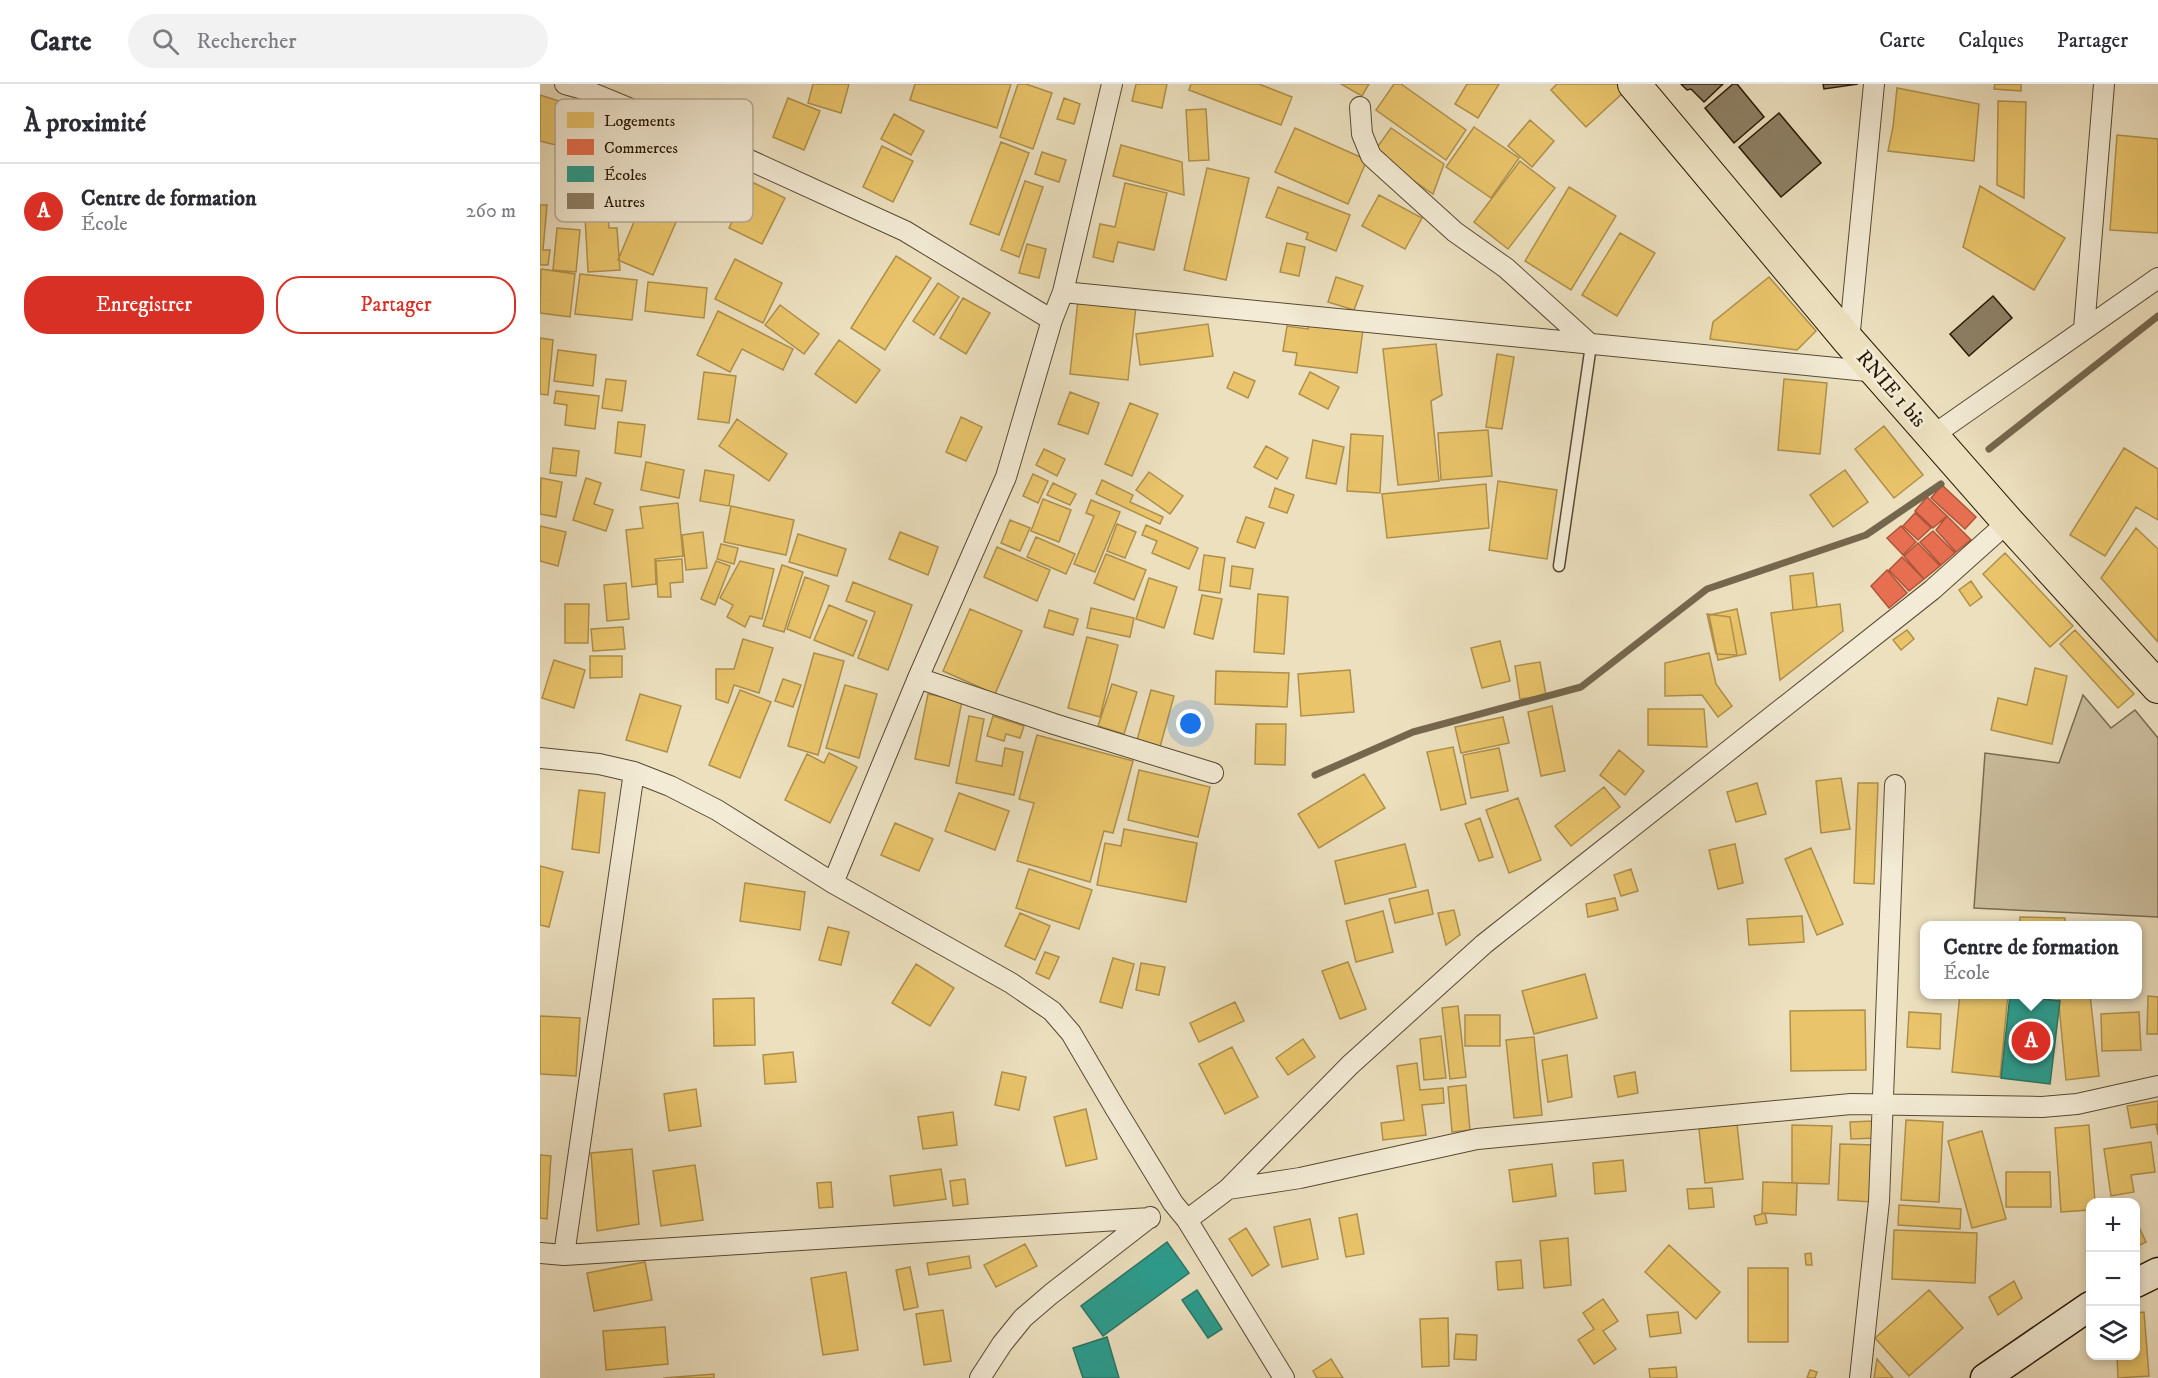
<!DOCTYPE html>
<html lang="fr">
<head>
<meta charset="utf-8">
<style>
  body { margin:0; font-family:"IM FELL DW Pica",serif; background:#f2f2f3; color:#2b2b33 }
  .controls { position:absolute; right:18px; bottom:18px; display:grid; overflow:hidden; border-radius:12px; box-shadow:0 3px 9px #0003 }
  .controls button { width:54px; height:54px; display:grid; place-items:center; padding:0; border:0; border-bottom:2px solid #e1e1e2; background:#fff; color:#2b2b33; font:30px sans-serif }
  .you { position:absolute; left:651px; top:640px; width:21px; height:21px; margin:-15px; border:4px solid #fff; border-radius:50%; background:#1a73e8; box-shadow:0 0 0 9px #1a73e833 }
  .badge { display:grid; place-items:center; width:39px; height:39px; border-radius:50%; background:#d93025; color:#fff; font-size:20px; font-weight:700 }
  .pin { position:absolute; translate:-50% -50%; border:3px solid #fff; box-shadow:0 2px 6px #0006 }
  .popup { position:absolute; left:1380px; top:837px; width:222px; height:78px; box-sizing:border-box; display:grid; place-content:center; border-radius:12px; background:#fff; filter:drop-shadow(0 2px 4px #0005); font-size:20px; white-space:nowrap; color:#7c7c81 }
  .popup b { font-size:22px; color:#2b2b33 }
  .popup::after { content:''; position:absolute; left:50%; top:100%; margin-left:-12px; border:12px solid transparent; border-top-color:#fff }
  .list { margin:0; padding:0; list-style:none }
  h2 { display:flex; justify-content:space-between; align-items:center; height:78px; margin:0; padding:0 24px; font-size:26px }
  h2 small { font-size:20px; font-weight:400; color:#7c7c81 }
  .list li { display:grid; grid-template-columns:39px 1fr auto; gap:18px; align-items:center; box-sizing:border-box; height:96px; padding:0 24px; border-top:2px solid #e1e1e2 }
  .list b { display:block; font-size:22px; white-space:nowrap }
  .list p { margin:0; font-size:20px; white-space:nowrap; color:#7c7c81 }
  .list em { font-size:20px; font-style:normal; color:#7c7c81 }
  .actions { display:flex; gap:12px; padding:18px 24px }
  .actions a { flex:1; padding:14px 0; border:2px solid #d93025; border-radius:24px; text-align:center; font-size:21px; color:#d93025 }
  .actions .main { background:#d93025; color:#fff }
  .icon { flex:none; width:33px; height:33px; fill:none; stroke:currentColor; stroke-width:2; stroke-linecap:round; stroke-linejoin:round }
  .map { position:relative; flex:none; width:1618px; height:1294px; overflow:hidden }
  header { display:flex; align-items:center; gap:36px; box-sizing:border-box; height:84px; padding:0 30px; background:#fff; border-bottom:2px solid #e1e1e2 }
  header strong { font-size:28px }
  nav { display:flex; gap:33px; margin-inline-start:auto; font-size:21px }
  .search { width:420px; height:54px; background:#f2f2f3; display:flex; align-items:center; gap:15px; box-sizing:border-box; padding:0 21px; border-radius:33px; color:#7c7c81; font-size:22px }
  main { display:flex }
  aside { flex:1; background:#fff }
  .map>svg:first-child { display:block }
  .green { fill:#cbbe9f; stroke:#796b52; stroke-width:1.5 }
  .homes { fill:#e9c46a; stroke:#af904b; stroke-width:1.5 }
  .shops { fill:#e76f51; stroke:#ad553a; stroke-width:1.5 }
  .schools { fill:#2a9d8f; stroke:#297565; stroke-width:1.5 }
  .lines { fill:none; stroke-linecap:round; stroke-linejoin:round }
  .stream { stroke:#75674e; stroke-width:7 }
  .building { fill:#8d8065; stroke:#271804; stroke-width:1.5 }
  .service-casing { stroke:#584a33; stroke-width:13 }
  .minor-casing { stroke:#584a33; stroke-width:22 }
  .secondary-casing { stroke:#271804; stroke-width:31 }
  .primary-casing { stroke:#271804; stroke-width:34 }
  .service { stroke:#f3ebd5; stroke-width:10 }
  .minor { stroke:#f3ebd5; stroke-width:20 }
  .secondary { stroke:#f3ebd5; stroke-width:28 }
  .primary { stroke:#ece0bf; stroke-width:32 }
  .labels { text-anchor:middle; dominant-baseline:central; stroke-width:6; stroke-linejoin:round; paint-order:stroke }
  .street-label { font-size:21px; fill:#271804; stroke:#f3ebd5 }
  .key { fill:#f3ebd5; stroke:#b6ac96; stroke-width:1.5 }
  .key-label { font-size:16px; fill:#271804 }
</style>
</head>
<body>
<header>
<strong>Carte</strong>
<div class="search"><svg class="icon" aria-label="search" viewBox="0 0 24 24"><circle cx="10" cy="10" r="6"/><path d="M15 15l6 6"/></svg>Rechercher</div>
<nav><a>Carte</a><a>Calques</a><a>Partager</a></nav>
</header>
<main>
<aside>
<h2>À proximité<small></small></h2>
<ul class="list">
<li><span class="badge">A</span><div><b>Centre de formation</b><p>École</p></div><em>260 m</em></li>
</ul>
<div class="actions"><a class="main">Enregistrer</a><a>Partager</a></div>
</aside>
<div class="map">
<svg width="1618" height="1294" viewBox="0 0 1618 1294">
  <rect width="100%" height="100%" fill="#ece0bf"/>
  <filter id="stains"><feTurbulence type="fractalNoise" baseFrequency=".00333" numOctaves="4"/><feColorMatrix values="0 0 0 0 .2 0 0 0 0 .09 0 0 0 0 .02 0 0 0 .5 -.17"/></filter>
  <radialGradient id="worn" r=".72"><stop offset=".6" stop-color="#630" stop-opacity="0"/><stop offset="1" stop-color="#630" stop-opacity=".3"/></radialGradient>
  <path class="green" d="M1543 611 1571 644 1595 626 1618 654V833L1434 824 1445 669 1519 679Z"/>
  <path class="homes" d="M273 0H309L301 29 268 19Z
    M375 0H471L457 44 370 16Z
    M478 0H486L512 9 493 65 460 53Z
    M596 0H627L622 24 592 17Z
    M651 0H719L752 13 741 41 649 6Z
    M801 0H829L822 12Z
    M854 0H861L926 46 906 76 836 26Z
    M927 0H959L938 34 915 20Z
    M1017 0H1078L1085 7 1046 43 1011 6Z
    M1455 0H1481V7L1454 5Z
    M1357 4 1439 20 1434 77 1348 67 1353 43Z
    M0 11 28 20 16 61 0 57Z
    M248 14 280 27 264 66 233 53Z
    M524 14 540 20 534 40 517 35Z
    M1458 17 1486 18 1484 114 1457 101Z
    M666 25 669 76 649 77 646 26Z
    M354 30 384 47 371 71 341 55Z
    M55 32 79 41 65 77 42 69Z
    M990 36 1014 57 992 83 968 62Z
    M934 43 979 74 951 114 906 83Z
    M755 44 827 76 808 120 735 88Z
    M851 44 904 80 893 110 833 69Z
    M1577 51 1618 55V149L1570 146Z
    M461 58 489 69 459 151 430 140Z
    M581 61 642 78 644 111 573 92Z
    M342 62 373 77 353 118 323 103Z
    M502 68 526 76 519 98 495 90Z
    M123 69 159 84 148 111 164 118 156 137 140 129 113 191 78 176Z
    M51 77 54 109 34 111 30 79Z
    M980 77 1015 104 968 165 934 138Z
    M667 84 709 94 686 196 644 186Z
    M485 97 503 103 479 173 461 166Z
    M212 98 245 114 222 160 189 144Z
    M585 99 627 109 614 166 578 158 573 178 553 173 560 140 575 143Z
    M1440 102 1525 154 1494 206 1423 163Z
    M738 103 810 131 796 167 766 155 768 149 726 133Z
    M1029 103 1076 132 1031 206 985 177Z
    M839 111 882 134 865 165 822 142Z
    M0 121H7L3 166H10L8 181H0Z
    M68 130 69 144H77L80 186 48 188 45 132Z
    M17 144 40 146 36 188 13 186Z
    M1080 149 1115 169 1077 232 1042 211Z
    M747 159 765 163 759 192 740 188Z
    M487 160 506 165 499 194 479 189Z
    M356 172 391 194 345 266 311 244Z
    M195 175 242 199 223 239 175 215Z
    M1 185 35 190 30 233 0 229Z
    M40 190 97 196 92 236 35 230Z
    M796 193 823 202 814 226 788 218Z
    M1229 193 1276 247 1257 266 1170 255 1173 238Z
    M108 198 167 204 164 234 105 227Z
    M398 199 419 213 394 251 373 237Z
    M423 214 450 229 426 270 400 254Z
    M538 216 596 222 588 296 530 290Z
    M240 221 279 250 264 270 225 241Z
    M178 227 253 265 243 286 202 265 190 288 157 271Z
    M769 239 823 246 817 289 755 281 757 269 743 267 747 242 768 245Z
    M668 240 673 272 600 281 596 250Z
    M0 254 13 256 8 311 0 310Z
    M299 256 340 286 316 319 275 290Z
    M896 260 902 311 891 317 899 397 858 401 843 265Z
    M18 266 56 271 53 302 14 297Z
    M957 270 974 273 962 345 946 343Z
    M164 288 196 292 189 339 158 335Z
    M694 288 715 297 708 314 687 304Z
    M770 288 799 303 788 325 759 310Z
    M66 295 86 297 82 327 62 324Z
    M1244 295 1287 299 1280 370 1238 366Z
    M16 307 59 312 55 345 25 341 27 321 14 319Z
    M530 308 559 319 548 350 518 340Z
    M590 319 618 330 592 392 565 380Z
    M421 333 442 343 426 377 406 368Z
    M197 335 247 370 229 397 179 362Z
    M78 338 105 341 101 373 75 369Z
    M1344 342 1383 391 1354 414 1315 365Z
    M948 346 952 392 901 396 898 349Z
    M811 350 843 352 840 409 807 407Z
    M773 356 804 363 796 400 766 394Z
    M726 362 748 374 737 395 714 383Z
    M13 364 39 367 36 392 10 389Z
    M1584 364 1618 385V436L1596 423 1565 472 1530 451Z
    M504 365 525 375 517 392 496 381Z
    M106 378 144 386 139 414 101 406Z
    M165 386 194 391 189 422 160 417Z
    M1305 386 1328 418 1293 443 1270 411Z
    M609 388 643 412 630 430 596 406Z
    M493 390 508 397 498 419 483 412Z
    M1 394 22 398 16 433 0 430Z
    M46 394 61 399 54 420 73 426 66 447 33 436Z
    M562 396 593 411 590 418 623 433 620 440 556 410Z
    M958 397 1017 406 1007 475 949 466Z
    M513 399 536 410 530 421 507 411Z
    M946 400 949 444 847 454 842 410Z
    M735 404 754 411 747 429 729 423Z
    M503 415 531 426 519 458 491 447Z
    M551 416 580 428 555 488 534 480 554 432 546 429Z
    M138 419 143 472 115 475 116 500 92 503 86 446 103 444 100 423Z
    M191 422 254 436 246 471 184 458Z
    M706 433 724 439 715 464 697 458Z
    M470 436 490 444 480 467 461 459Z
    M577 440 596 448 585 474 567 467Z
    M606 441 658 464 649 485 612 469 617 457 602 451Z
    M0 442 26 448 18 482 0 477Z
    M1596 444 1618 465V558L1561 494Z
    M163 448 167 484 146 486 142 451Z
    M360 448 398 463 388 491 349 475Z
    M258 450 306 465 297 492 249 478Z
    M496 453 535 470 526 490 487 473Z
    M181 460 198 464 194 480 177 475Z
    M457 463 510 486 497 517 444 493Z
    M1465 469 1533 542 1510 563 1443 490Z
    M566 470 606 486 594 516 554 499Z
    M664 471 685 474 680 509 659 506Z
    M142 475 143 498 130 499 131 513H118L116 477Z
    M176 477 190 482 175 521 161 515Z
    M200 477 234 485 222 535 210 532 205 543 187 533 193 521 180 514Z
    M242 481 263 488 244 548 223 542Z
    M692 482 713 485 710 505 690 502Z
    M1273 489 1277 523 1253 526 1250 492Z
    M265 493 289 502 270 554 247 545Z
    M609 494 637 503 624 544 596 535Z
    M1431 497 1442 513 1430 522 1419 506Z
    M313 498 372 521 348 586 318 574 335 528 306 517Z
    M86 499 89 535 67 537 64 501Z
    M718 510 748 513 744 570 714 568Z
    M662 511 682 515 673 555 654 550Z
    M25 520H49L48 559H25Z
    M1300 520 1303 547 1240 596 1231 529Z
    M289 521 327 537 313 572 274 556Z
    M551 524 594 534 590 553 547 544Z
    M430 525 482 547 455 610 403 587Z
    M1197 525 1206 570 1178 576 1169 531Z
    M509 526 538 535 533 551 504 543Z
    M1167 530 1190 533 1197 571 1176 570Z
    M83 543 85 565 53 567 51 545Z
    M1367 546 1374 555 1361 566 1353 556Z
    M1535 546 1594 610 1578 624 1520 560Z
    M547 553 578 561 560 633 528 624Z
    M203 555 233 564 219 609 194 601 188 619 176 615V585H194Z
    M960 557 970 597 942 604 931 564Z
    M274 569 304 577 278 671 248 662Z
    M1169 569 1176 600 1192 622 1178 633 1162 611 1125 612V579Z
    M50 572H82V593L50 594Z
    M14 576 45 586 34 624 2 614Z
    M1000 578 1006 611 980 615 975 582Z
    M1495 584 1527 592 1512 660 1451 646 1458 614 1487 621Z
    M810 586 814 628 761 632 758 590Z
    M676 587 749 589 747 623 675 620Z
    M243 595 261 601 253 623 235 617Z
    M572 600 597 608 584 650 558 642Z
    M305 601 337 610 319 674 286 664Z
    M200 606 231 618 200 694 169 681Z
    M611 606 634 612 620 663 597 656Z
    M100 610 141 622 127 668 86 656Z
    M388 610 422 617 409 682 375 675Z
    M1012 622 1025 687 1001 692 988 628Z
    M1108 625H1164L1167 663 1108 661Z
    M429 632 444 635 436 677 462 682 465 664 483 668 474 711 416 699Z
    M453 632 484 642 480 654 466 650 464 657 447 652Z
    M963 633 969 659 921 669 915 643Z
    M716 640H746L745 681 715 680Z
    M497 651 593 677 573 749 564 747 550 798 477 777 494 719 479 715Z
    M913 663 926 720 901 726 887 668Z
    M959 664 968 707 931 714 923 671Z
    M1079 666 1104 687 1085 711 1060 691Z
    M289 669 317 683 290 739 245 716 267 670 284 679Z
    M599 686 670 703 658 753 588 736Z
    M824 690 845 724 779 764 758 730Z
    M1301 694 1310 745 1281 749 1276 697Z
    M1217 699 1226 730 1196 738 1187 708Z
    M1318 699H1338L1334 800 1314 799Z
    M1064 703 1080 723 1031 762 1015 742Z
    M39 706 65 709 59 769 32 765Z
    M419 709 469 727 455 766 405 747Z
    M978 714 1001 776 969 789 946 726Z
    M940 734 953 773 939 777 925 740Z
    M355 739 393 755 379 787 341 771Z
    M584 745 657 759 646 818 557 801 565 759 581 762Z
    M865 760 876 803 805 820 795 777Z
    M1195 760 1203 799 1178 805 1169 766Z
    M1271 764 1303 840 1277 851 1245 775Z
    M0 782 23 788 9 843 0 841Z
    M489 785 552 806 539 845 476 824Z
    M1091 785 1098 807 1081 812 1074 791Z
    M205 799 265 808 260 846 200 837Z
    M888 806 893 830 855 839 849 815Z
    M1075 814 1078 826 1048 833 1046 820Z
    M914 826 920 851 906 861 898 829Z
    M843 827 853 868 816 878 806 837Z
    M480 829 510 842 495 876 465 862Z
    M1262 832 1264 858 1209 861 1207 835Z
    M1480 833 1525 834 1524 842H1480Z
    M288 843 309 848 301 881 279 876Z
    M505 868 519 873 509 895 496 889Z
    M573 874 594 880 582 924 560 918Z
    M808 878 826 925 800 935 782 887Z
    M601 879 625 883 619 911 596 906Z
    M376 880 414 904 390 942 352 919Z
    M1045 890 1057 934 994 950 982 907Z
    M1420 910H1468L1460 993 1412 988Z
    M1518 910H1550L1559 992 1526 996Z
    M1608 912 1618 913V950H1607Z
    M214 914 215 961 174 962 173 915Z
    M695 918 704 937 659 958 650 939Z
    M918 922 926 993 910 995 902 924Z
    M1325 926 1326 986 1251 987 1250 927Z
    M1369 928 1401 930 1400 965 1367 963Z
    M1599 928 1601 966 1562 967 1561 930Z
    M925 931H960V962H925Z
    M0 932 40 934 36 992 0 990Z
    M901 952 906 994 884 996 880 955Z
    M994 953 1002 1031 974 1034 966 956Z
    M763 955 775 973 748 991 736 974Z
    M692 963 718 1013 685 1030 659 980Z
    M253 968 256 998 225 1000 223 971Z
    M1027 971 1032 1013 1008 1018 1002 976Z
    M877 979 880 1006 903 1004 904 1019 882 1021 886 1051 843 1056 841 1039 864 1036 857 982Z
    M462 988 486 993 479 1026 455 1021Z
    M1095 988 1098 1009 1078 1013 1074 992Z
    M926 1001 930 1046 912 1048 908 1003Z
    M156 1005 161 1042 129 1047 124 1010Z
    M1618 1017V1051L1616 1040 1591 1044 1587 1022Z
    M546 1025 557 1075 526 1082 514 1033Z
    M413 1028 417 1061 383 1065 378 1033Z
    M1366 1036 1403 1038 1399 1118 1361 1116Z
    M1334 1037 1335 1054 1311 1055 1310 1038Z
    M1197 1040 1203 1095 1165 1099 1159 1045Z
    M1252 1041 1292 1042 1289 1100 1252 1099Z
    M1549 1041 1555 1118H1550V1126L1521 1128 1515 1044Z
    M1442 1047 1466 1135 1432 1144 1408 1057Z
    M1611 1058 1615 1088 1591 1091 1594 1108 1571 1112 1564 1065Z
    M1300 1060 1335 1061 1333 1118 1298 1116Z
    M92 1065 99 1140 57 1147 51 1069Z
    M0 1071 11 1072 7 1135 0 1134Z
    M1083 1076 1086 1107 1055 1110 1053 1079Z
    M1012 1080 1016 1112 973 1118 969 1086Z
    M155 1081 163 1136 121 1142 113 1087Z
    M401 1085 406 1115 354 1122 350 1092Z
    M1466 1088H1510L1511 1123H1466Z
    M425 1095 428 1120 413 1122 410 1097Z
    M291 1098 293 1123 279 1124 277 1099Z
    M1223 1098 1257 1099 1256 1131 1222 1129Z
    M1172 1104 1174 1123 1149 1125 1147 1105Z
    M1359 1121 1421 1125 1420 1145 1358 1141Z
    M1225 1129 1227 1139 1216 1141 1214 1132Z
    M817 1130 824 1170 806 1173 799 1134Z
    M770 1135 778 1175 742 1183 734 1143Z
    M1596 1137 1606 1158 1596 1163Z
    M706 1144 729 1181 712 1192 689 1155Z
    M1354 1146 1437 1149 1435 1199 1352 1195Z
    M1028 1154 1031 1201 1004 1204 1000 1157Z
    M485 1160 497 1182 456 1203 444 1181Z
    M1129 1161 1180 1208 1156 1235 1105 1188Z
    M1271 1169 1272 1181H1266L1265 1170Z
    M429 1172 431 1184 389 1191 387 1179Z
    M981 1176 983 1204 958 1206 956 1178Z
    M105 1178 112 1216 54 1227 47 1189Z
    M370 1183 378 1223 364 1226 356 1186Z
    M1208 1184H1248V1258H1208Z
    M306 1188 318 1266 283 1271 271 1194Z
    M1474 1197 1482 1214 1458 1231 1449 1213Z
    M1389 1206 1423 1244 1369 1292 1335 1254Z
    M1063 1215 1078 1237 1063 1247 1076 1265 1054 1280 1038 1256 1054 1245 1043 1229Z
    M403 1226 411 1277 384 1281 376 1230Z
    M1138 1228 1141 1249 1110 1253 1107 1231Z
    M1604 1228 1609 1292 1578 1294 1577 1272H1596V1229Z
    M908 1234 909 1282 882 1283 880 1235Z
    M125 1243 128 1280 66 1286 63 1247Z
    M916 1250 937 1251 936 1276 914 1275Z
    M791 1275 803 1294H777L773 1287Z
    M1337 1275 1353 1294H1334Z
    M1136 1283 1137 1294H1110L1109 1285Z
    M1270 1286 1277 1288 1275 1294H1267Z
    M174 1290V1294H123Z"/>
  <path class="shops" d="M1402 401 1436 433 1425 445 1391 414Z
    M1387 413 1407 432 1393 444 1375 427Z
    M1375 429 1391 444 1378 456 1363 442Z
    M1407 432 1431 456 1416 468 1396 446Z
    M1361 442 1376 458 1363 471 1347 454Z
    M1393 447 1415 469 1401 481 1380 458Z
    M1378 459 1400 482 1384 495 1364 472Z
    M1362 473 1384 495 1369 507 1349 486Z
    M1347 486 1367 509 1349 524 1331 502Z"/>
  <path class="schools" d="M1470 911 1520 917 1510 1000 1461 994Z
    M627 1158 649 1189 563 1252 541 1222Z
    M657 1206 682 1245 668 1254 642 1216Z
    M567 1253 579 1294H543L533 1264Z"/>
  <g class="lines">
    <path class="stream" d="M1449 365 1618 232
      M775 691 873 648 1041 603 1167 505 1326 451 1401 400"/>
  </g>
  <path class="building" d="M1141 0H1183L1164 18 1151 5 1147 6Z
    M1193 0H1197L1224 33 1194 59 1165 24Z
    M1283 0H1318L1284 5Z
    M1239 29 1281 79 1241 113 1199 63Z
    M1453 212 1472 234 1429 272 1410 250Z"/>
  <g class="lines">
    <defs>
      <path id="service" d="M1019 482 1051 261"/>
      <path id="minor" d="M25 0 40 4 159 53 365 147 512 236
        M820 23 822 50 831 72 915 148 966 184 1051 261
        M523 208 1337 288
        M1544 245 1564 0
        M1309 257 1334 0
        M1392 352 1618 194
        M378 594 514 640 673 689
        M0 674 59 680 94 688 130 702 177 726 293 799 471 899 512 927 531 949 575 1024 633 1119 647 1136 744 1294
        M293 799 378 594 466 393 512 236 523 208 572 0
        M688 1105 810 981 944 860 1392 506 1468 438
        M647 1136 688 1105 760 1094 937 1055 1311 1020 1502 1023 1537 1020 1618 1002
        M0 1169 24 1171 610 1134
        M24 1171 94 688
        M440 1294 462 1260 483 1234 511 1210 610 1133
        M1320 1294 1339 1117 1355 701"/>
      <path id="secondary" d="M1596 1199 1618 1188
        M1445 1294 1550 1222"/>
      <path id="primary" d="M1094 0 1309 257 1468 438 1618 603"/>
    </defs>
    <use href="#service" class="service-casing"/>
    <use href="#minor" class="minor-casing"/>
    <use href="#secondary" class="secondary-casing"/>
    <use href="#primary" class="primary-casing"/>
    <use href="#service" class="service"/>
    <use href="#minor" class="minor"/>
    <use href="#secondary" class="secondary"/>
    <use href="#primary" class="primary"/>
  </g>
  <g class="labels">
    <g class="street-label">
      <text transform="translate(1351 305) rotate(49)">RNIE 1 bis</text>
    </g>
  </g>
  <rect x="15" y="15" width="198" height="123" rx="9" class="key"/>
  <rect x="27" y="28" width="27" height="16" fill="#e9c46a"/>
  <rect x="27" y="55" width="27" height="16" fill="#e76f51"/>
  <rect x="27" y="82" width="27" height="16" fill="#2a9d8f"/>
  <rect x="27" y="109" width="27" height="16" fill="#8d8065"/>
  <g class="key-label">
    <text x="64" y="42">Logements</text>
    <text x="64" y="69">Commerces</text>
    <text x="64" y="96">Écoles</text>
    <text x="64" y="123">Autres</text>
  </g>
  <rect width="100%" height="100%" filter="url(#stains)"/>
  <rect width="100%" height="100%" fill="url(#worn)"/>
</svg>
<div class="controls">
<button>+</button>
<button>−</button>
<button><svg class="icon" aria-label="layers" viewBox="0 0 24 24"><path d="M12 4l9 5-9 5-9-5zM3 14l9 5 9-5"/></svg></button>
</div>
<div class="you"></div>
<div class="pin badge" style="left:1491px;top:957px">A</div>
<div class="popup"><b>Centre de formation</b>École</div>
</div>
</main>
</body>
</html>
